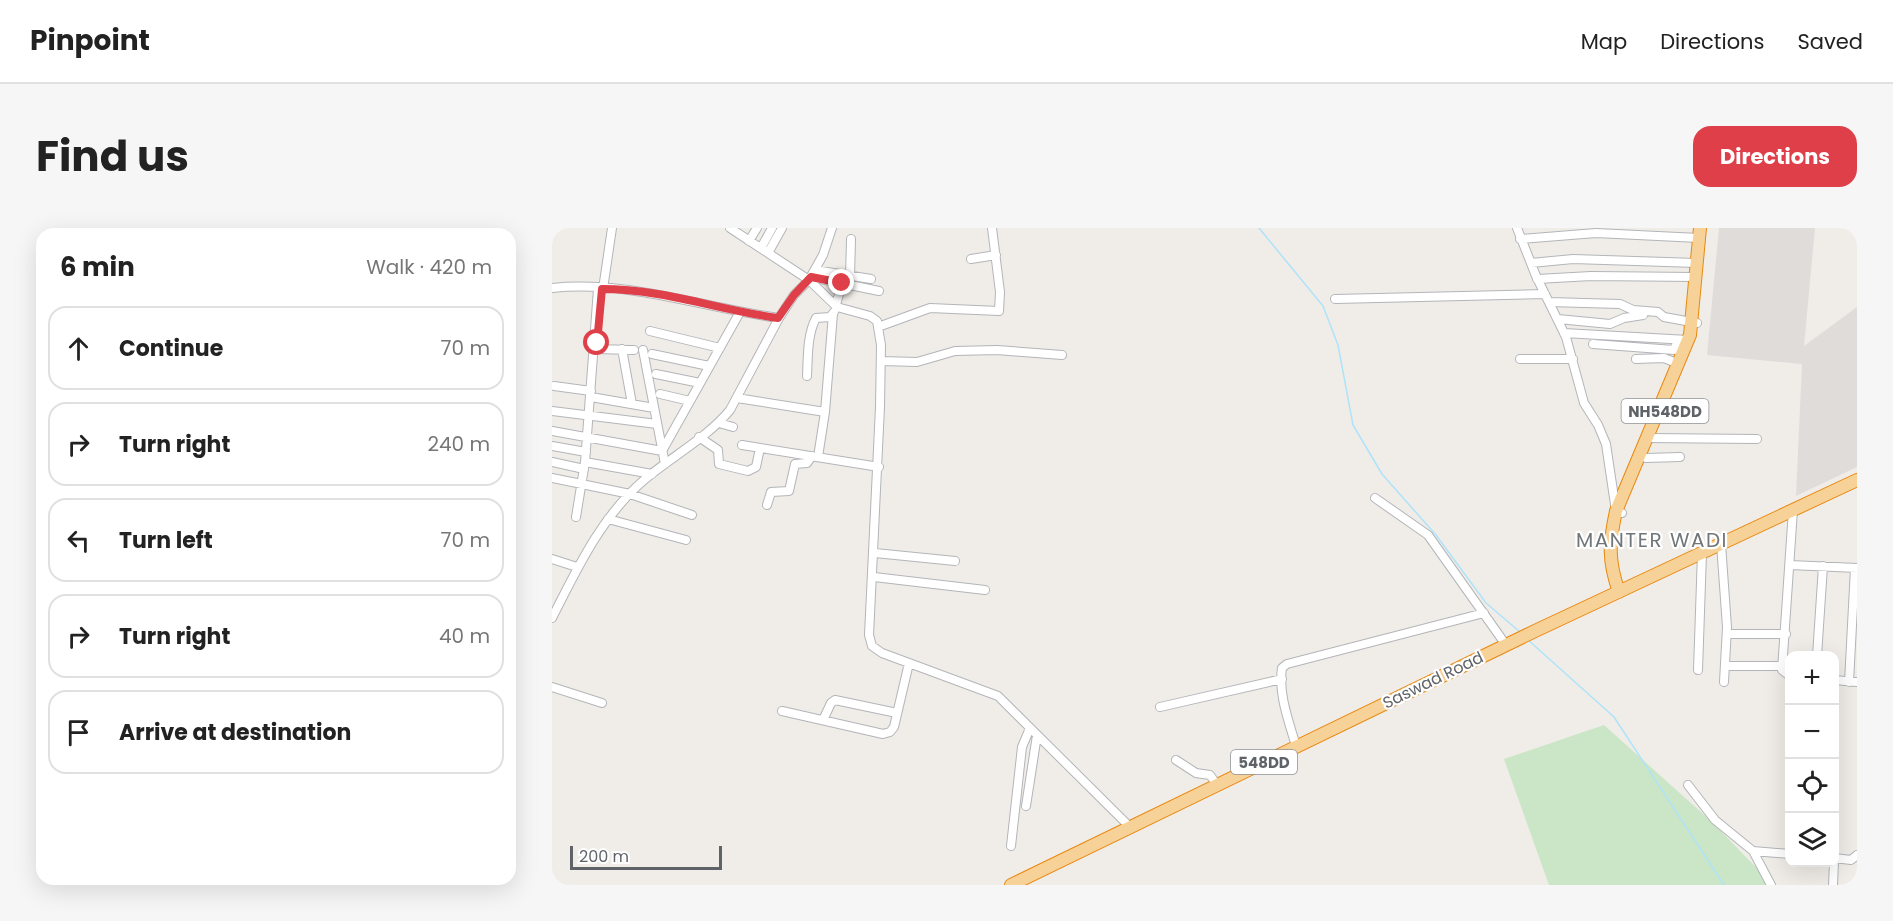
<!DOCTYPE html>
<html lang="en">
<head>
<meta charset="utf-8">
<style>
  body { margin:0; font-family:Poppins,sans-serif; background:#f6f6f6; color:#222 }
  .controls { position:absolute; right:18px; bottom:18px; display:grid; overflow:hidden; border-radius:12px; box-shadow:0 6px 24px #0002 }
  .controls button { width:54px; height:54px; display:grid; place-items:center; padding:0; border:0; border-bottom:2px solid #e0e0e0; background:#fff; color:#222; font:30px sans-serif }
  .scale { position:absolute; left:18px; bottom:15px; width:152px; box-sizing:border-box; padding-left:6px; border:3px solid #5f6367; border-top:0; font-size:16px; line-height:21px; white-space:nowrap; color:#5f6367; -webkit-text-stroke:4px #fff; paint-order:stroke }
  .stop { position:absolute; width:18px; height:18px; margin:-14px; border:4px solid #df3f48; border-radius:50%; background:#fff }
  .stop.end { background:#df3f48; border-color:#fff; box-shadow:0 2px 6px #0008 }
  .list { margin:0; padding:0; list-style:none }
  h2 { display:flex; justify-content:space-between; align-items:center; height:78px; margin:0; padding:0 24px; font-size:26px }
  h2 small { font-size:20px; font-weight:400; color:#767676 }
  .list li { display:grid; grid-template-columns:39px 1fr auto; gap:18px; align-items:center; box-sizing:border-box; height:84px; margin:0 12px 12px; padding:0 12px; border:2px solid #e0e0e0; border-radius:18px }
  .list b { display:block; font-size:22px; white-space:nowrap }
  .list em { font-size:20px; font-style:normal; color:#767676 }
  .icon { flex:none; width:33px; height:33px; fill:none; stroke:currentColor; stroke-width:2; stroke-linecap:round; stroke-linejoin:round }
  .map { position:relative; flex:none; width:1305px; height:657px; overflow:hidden; border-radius:18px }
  header { display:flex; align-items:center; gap:36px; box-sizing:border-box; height:84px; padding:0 30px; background:#fff; border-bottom:2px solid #e0e0e0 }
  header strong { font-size:28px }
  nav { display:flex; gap:33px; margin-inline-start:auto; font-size:21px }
  .intro { display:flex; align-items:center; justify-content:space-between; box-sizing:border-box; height:144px; padding:0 36px }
  h1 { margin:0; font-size:42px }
  .button { padding:15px 27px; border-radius:18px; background:#df3f48; color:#fff; font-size:21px; font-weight:700 }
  main { display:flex; gap:36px; padding:0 36px }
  aside { flex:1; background:#fff; border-radius:18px; box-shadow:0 6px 24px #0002 }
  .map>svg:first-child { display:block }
  .industrial { fill:#dfdcda }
  .green { fill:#cae6c6 }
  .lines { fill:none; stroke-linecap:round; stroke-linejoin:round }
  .stream { stroke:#aee3fa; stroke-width:1.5 }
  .minor-casing { stroke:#b3b5b9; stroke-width:10 }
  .highway-casing { stroke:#e9880f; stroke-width:14 }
  .minor { stroke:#fff; stroke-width:8 }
  .highway { stroke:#f7d298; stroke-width:12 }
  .route { stroke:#df3f48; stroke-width:8 }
  .labels { text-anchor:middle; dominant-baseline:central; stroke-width:4.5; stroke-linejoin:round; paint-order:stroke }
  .shield { fill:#fff; stroke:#8f9295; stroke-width:1.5 }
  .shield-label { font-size:15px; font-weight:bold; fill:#5f6367 }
  .street-label { font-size:16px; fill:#5f6367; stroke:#fff }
  .quarter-label { font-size:20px; letter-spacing:1.5px; fill:#707679; stroke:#fff }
</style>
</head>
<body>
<header>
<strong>Pinpoint</strong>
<nav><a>Map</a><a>Directions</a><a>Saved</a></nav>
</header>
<div class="intro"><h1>Find us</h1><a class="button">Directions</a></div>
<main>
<aside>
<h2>6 min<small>Walk · 420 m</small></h2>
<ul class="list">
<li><svg class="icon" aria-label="ahead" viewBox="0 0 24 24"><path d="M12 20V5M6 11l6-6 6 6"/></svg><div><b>Continue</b></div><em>70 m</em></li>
<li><svg class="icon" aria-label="right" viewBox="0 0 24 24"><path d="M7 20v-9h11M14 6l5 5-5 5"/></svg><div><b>Turn right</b></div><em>240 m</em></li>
<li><svg class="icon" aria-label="left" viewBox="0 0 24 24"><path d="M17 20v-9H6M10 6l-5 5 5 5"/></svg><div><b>Turn left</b></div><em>70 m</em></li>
<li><svg class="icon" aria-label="right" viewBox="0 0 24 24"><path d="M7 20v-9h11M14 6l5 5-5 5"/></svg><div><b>Turn right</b></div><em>40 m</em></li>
<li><svg class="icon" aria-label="arrive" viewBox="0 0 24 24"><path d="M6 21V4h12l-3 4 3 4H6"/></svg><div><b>Arrive at destination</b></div></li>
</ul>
</aside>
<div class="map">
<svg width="1305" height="657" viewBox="0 0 1305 657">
  <rect width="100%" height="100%" fill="#f0ede8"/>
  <path class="industrial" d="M1167 0H1263L1252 118 1305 79V239L1244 268 1250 136 1155 127Z"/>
  <path class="green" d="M1052 497 1160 594 1221 657H997L952 531Z"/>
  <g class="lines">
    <path class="stream" d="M707 0 771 78 786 117 801 197 830 246 884 307 934 375 968 404
      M975 411 1062 489 1172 657"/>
    <defs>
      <path id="minor" d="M178 0 257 52 285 79 318 88 325 93 329 117 328 179 317 407 320 418 330 425 446 468 578 599
        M965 0 984 48 1014 109 1032 175 1046 197 1054 216 1064 283 1070 285
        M968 11 1044 5 1147 10
        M197 13 205 0
        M209 20 220 0
        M216 25 230 0
        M419 31 444 27
        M979 35 1021 31 1145 35
        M263 42 319 51
        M259 49 327 63
        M298 50 299 11
        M985 51 1039 48 1144 49
        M0 60C78 52 151 80 227 90
        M46 61 33 234 100 246
        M51 61 60 0
        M783 71 993 66
        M997 74 1068 76 1081 82 1106 84 1112 89 1145 95
        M284 77 290 55
        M1006 91 1058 96 1072 90 1091 87
        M326 99 378 80 447 83 448 64 440 0
        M98 103 168 120
        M1012 105 1136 112
        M1041 116 1122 122 1126 112
        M43 121 82 122
        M70 121 80 176
        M91 122 113 236
        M100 126 157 138
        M968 131H1021
        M1084 131 1112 130 1127 136
        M329 133 365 134 403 123 445 122 510 127
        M104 146 148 155
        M255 148C256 129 255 107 264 90L278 89 282 84
        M2 158 39 163
        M108 166 138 173
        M39 169 102 180
        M185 170 273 184
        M0 183 105 196
        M167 195 181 199
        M0 203 110 223 188 84
        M147 209 166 222 167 236 196 243 204 239 208 220
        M1095 210 1205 211
        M190 217 327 239
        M0 218 34 224
        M266 229 273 184 281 86
        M1094 230 1128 229
        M0 234 32 241
        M0 250 78 266 140 287
        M823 270 876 307 954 417
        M215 277 219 264 237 263 243 236 255 235 260 228
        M24 289 33 234
        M56 291 134 312
        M1169 316 1175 399 1172 454
        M323 325 403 333
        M0 331 25 339
        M1238 337 1305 340
        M322 349 433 362
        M0 390C25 341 49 289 92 252 119 229 155 210 178 182L227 90 242 67 257 52 271 27 280 0
        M1175 406H1234
        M1265 428 1271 338
        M1173 438H1231
        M1146 442 1150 325
        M1238 448 1230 442 1241 282
        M1282 452 1305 454
        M1297 454 1303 340
        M0 459 50 475
        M608 479 730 451
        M230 483 331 506 338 504 342 499 357 435
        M271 492 279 475 283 472 345 485
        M744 518C737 494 726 466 730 440L735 436 932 385
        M624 532 644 545 658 547 665 557
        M1136 557 1163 592 1201 623 1219 657
        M474 578 485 507
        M459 618 470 519 478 500
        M1201 623 1238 626
        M1282 630 1299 632 1305 627
        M1281 657 1282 634"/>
      <path id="highway" d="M1067 364C1056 333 1057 315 1064 283L1138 107 1148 0
        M459 657 983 403 1305 252"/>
    </defs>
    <use href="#minor" class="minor-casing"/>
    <use href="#highway" class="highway-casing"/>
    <use href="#minor" class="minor"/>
    <use href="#highway" class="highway"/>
  </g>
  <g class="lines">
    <path class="route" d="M45 115 50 61C111 61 167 82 226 90L242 67 259 49 290 55"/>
  </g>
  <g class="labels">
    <g class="shield">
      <rect x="1069.5" y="171" width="87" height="24" rx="4.5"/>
      <rect x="679" y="522" width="66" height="24" rx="4.5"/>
    </g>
    <g class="shield-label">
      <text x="1113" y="183">NH548DD</text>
      <text x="712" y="534">548DD</text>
    </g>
    <g class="street-label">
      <text transform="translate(881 452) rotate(-26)">Saswad Road</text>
    </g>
    <g class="quarter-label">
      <text x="1100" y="312">MANTER WADI</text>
    </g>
  </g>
</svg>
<div class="controls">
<button>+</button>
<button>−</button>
<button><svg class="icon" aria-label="locate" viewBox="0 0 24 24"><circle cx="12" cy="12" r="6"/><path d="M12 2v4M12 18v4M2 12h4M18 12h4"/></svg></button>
<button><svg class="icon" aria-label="layers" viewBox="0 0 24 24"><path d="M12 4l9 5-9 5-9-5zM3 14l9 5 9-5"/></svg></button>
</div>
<div class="scale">200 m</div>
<div class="stop" style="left:45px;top:115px"></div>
<div class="stop end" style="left:290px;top:55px"></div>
</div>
</main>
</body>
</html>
